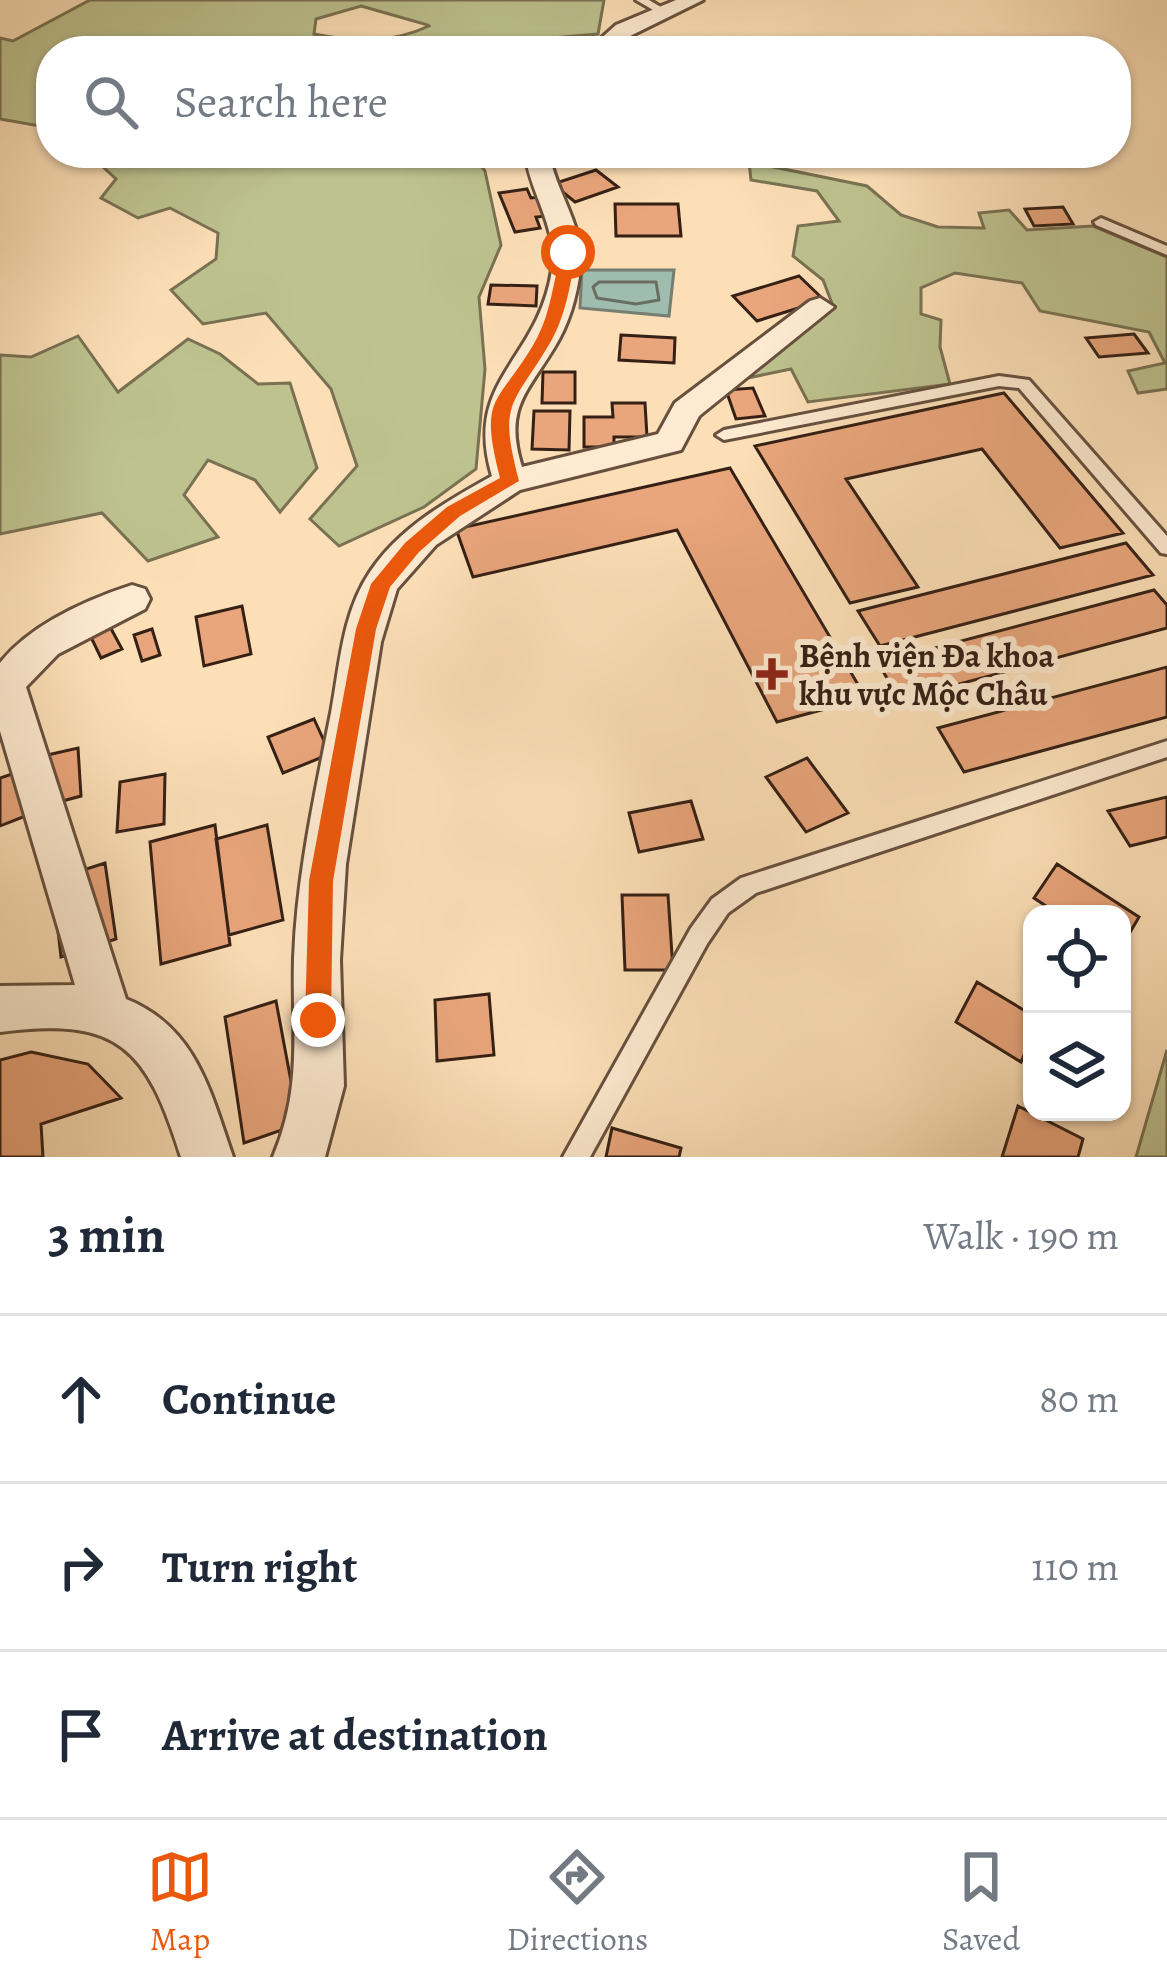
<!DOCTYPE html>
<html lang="en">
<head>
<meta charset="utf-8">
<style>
  body { margin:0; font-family:Alegreya,serif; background:#f6f6f7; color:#1f2937 }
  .controls { position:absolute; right:36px; bottom:36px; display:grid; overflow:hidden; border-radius:24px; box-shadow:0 3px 9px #0004 }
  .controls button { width:108px; height:108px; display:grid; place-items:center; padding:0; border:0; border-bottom:3px solid #e0e1e3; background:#fff; color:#1f2937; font:60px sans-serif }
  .stop { position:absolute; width:36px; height:36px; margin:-27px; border:9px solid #ea580c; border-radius:50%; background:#fff }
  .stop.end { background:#ea580c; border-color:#fff; box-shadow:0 3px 12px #0008 }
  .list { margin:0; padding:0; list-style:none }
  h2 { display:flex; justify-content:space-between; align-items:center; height:156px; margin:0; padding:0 48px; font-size:51px }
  h2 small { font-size:39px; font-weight:400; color:#747a83 }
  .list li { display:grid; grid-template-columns:78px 1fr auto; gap:36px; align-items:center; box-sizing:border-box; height:168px; padding:0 48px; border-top:3px solid #e0e1e3 }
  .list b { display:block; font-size:45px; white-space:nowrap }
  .list em { font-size:39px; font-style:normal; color:#747a83 }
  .icon { flex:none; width:66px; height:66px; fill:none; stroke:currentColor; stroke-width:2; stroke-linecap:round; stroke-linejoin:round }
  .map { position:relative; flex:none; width:1167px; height:1157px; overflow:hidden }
  .search { position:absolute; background:#fff; box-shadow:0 3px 9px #0004; left:36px; right:36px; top:36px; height:132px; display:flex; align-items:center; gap:30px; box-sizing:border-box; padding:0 42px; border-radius:48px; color:#747a83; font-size:45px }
  .sheet { height:660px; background:#fff }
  nav { display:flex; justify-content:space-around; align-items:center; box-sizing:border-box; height:168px; border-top:3px solid #e0e1e3; background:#fff; font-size:33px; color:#747a83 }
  nav a { display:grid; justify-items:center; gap:6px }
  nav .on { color:#ea580c }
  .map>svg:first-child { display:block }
  .green { fill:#bdc28f; stroke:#797152; stroke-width:3; fill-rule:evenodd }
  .water { fill:#9fbdaf; stroke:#757e71; stroke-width:3 }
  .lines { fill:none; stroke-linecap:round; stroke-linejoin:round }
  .shore { stroke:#6a6e62; stroke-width:3 }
  .building { fill:#e9a57b; stroke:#352015; stroke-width:3 }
  .lane-casing { stroke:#67503e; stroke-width:6 }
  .street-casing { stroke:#67503e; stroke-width:6 }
  .lane { fill:#fdead0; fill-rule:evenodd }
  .street { fill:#fdead0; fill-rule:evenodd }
  .route { fill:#ea580c }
  .poi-dot { fill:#8f2418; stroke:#fdead0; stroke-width:4.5 }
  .labels { text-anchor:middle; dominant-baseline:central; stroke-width:12; stroke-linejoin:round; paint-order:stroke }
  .poi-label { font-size:33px; font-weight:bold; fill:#352015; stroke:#fdead0; text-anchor:start }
</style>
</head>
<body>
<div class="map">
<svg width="1167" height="1157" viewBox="0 0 1167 1157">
  <rect width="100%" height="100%" fill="#fcdfb7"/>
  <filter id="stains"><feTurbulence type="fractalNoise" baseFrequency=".00167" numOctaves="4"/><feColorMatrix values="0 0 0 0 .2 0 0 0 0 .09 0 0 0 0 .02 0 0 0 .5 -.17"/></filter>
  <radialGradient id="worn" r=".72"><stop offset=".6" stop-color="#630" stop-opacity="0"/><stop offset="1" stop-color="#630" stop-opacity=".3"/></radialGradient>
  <path class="green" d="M90 0H604L598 34 540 39 529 51H51V128L0 119V38L13 41ZM361 6 428 25 429 26C390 44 355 42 314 34L316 19Z
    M88 153H472L485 171 501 245 479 297 485 369 476 469 424 507 339 546 310 519 357 466 331 389 266 313 203 324 171 290 216 259 218 233 170 208 138 218 101 198 116 179Z
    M749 162 867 186 901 215 938 227 984 228 979 213 1009 210 1027 230 1093 226 1167 257V389L1138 393 1128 371 1165 363 1149 332 1040 311 1022 283 955 273 921 288V314L941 320 940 347 950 384 808 402 791 369 738 380 833 306 823 280 793 256 798 226 839 221 817 191 751 180Z
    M78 336 118 392 188 339 220 354 258 384 290 383 317 468 280 512 255 480 208 460 184 495 218 537 148 561 102 513 0 534V355L31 357Z
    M1167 1050V1157H1136Z"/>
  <path class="water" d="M582 270H674L669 316 580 308Z"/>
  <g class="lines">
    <path class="shore" d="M599 282H656L659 300 636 304 597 298 593 287Z"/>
  </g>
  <path class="building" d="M596 170 618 187 575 202 553 184Z
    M527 189 531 198 540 197 548 216 536 217 540 228 515 232 499 193Z
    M615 204H678L681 236H616Z
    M1063 207 1073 224 1034 226 1025 209Z
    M799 276 824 300 757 321 733 296Z
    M491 285 537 286 536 306 488 304Z
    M1134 334 1148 353 1099 357 1086 338Z
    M621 335 675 338 674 363 619 360Z
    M543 372H575V403H542Z
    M753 388 765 416 736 419 726 390Z
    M1004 393 1123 533 1060 548 982 449 846 479 918 587 850 603 755 446Z
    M612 403H645L647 437H614V447H584V417H613Z
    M534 411H570L569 450 532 449Z
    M730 468 866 698 777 722 677 530 473 577 456 529Z
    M1126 543 1153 575 880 646 858 611Z
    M1154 590 1167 605V628L900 700 878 663Z
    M242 606 251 654 204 666 196 617Z
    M108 623 122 649 101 658 88 631Z
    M152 629 160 655 142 661 134 635Z
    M1167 667V717L964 772 938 728Z
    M314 719 330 754 283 773 268 737Z
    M78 748 81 796 44 806 43 756Z
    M807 758 848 813 806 832 766 777Z
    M18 772 28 815 0 826V778Z
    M165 774 164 824 117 832 120 782Z
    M1167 797V837L1130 846 1108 811Z
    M691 801 703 839 639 852 629 813Z
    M215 825 230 945 161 964 150 842Z
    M267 825 283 920 229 935 216 839Z
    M105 863 116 939 61 957 52 880Z
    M1057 864 1139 917 1122 946V914H1058L1034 898Z
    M622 895H668L673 970H625Z
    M977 982 1032 1015V1037L1021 1062 956 1022Z
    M489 994 494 1055 437 1061 435 1000Z
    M276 1001 299 1124 244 1143 225 1017Z
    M31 1052 88 1064 121 1098 41 1124 43 1157H0V1060Z
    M1018 1106 1083 1139 1078 1157H1002Z
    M612 1128 681 1148 679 1157H606Z"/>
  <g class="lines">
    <defs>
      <path id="lane" d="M636 0H649L669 12 660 14Z
        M1101 218 1167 246V255L1096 225 1094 222Z
        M999 376 1029 380 1167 536V554L1161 553 1019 388 999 386 724 440 716 435 724 430Z
        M1167 741V757L756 893 728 913 707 944 590 1157H563L691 928 712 899 741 878Z"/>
      <path id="street" d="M676 0H703L632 35 611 51H587L616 25Z
        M525 153H549C556 194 585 226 580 269 577 296 569 324 554 348 526 394 504 409 522 467L658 434 675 403 810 301 820 298 834 307 699 416 681 450 520 490 436 545 397 589 381 642 346 864 340 960 344 1086 325 1157H273C303 1086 292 1032 294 958 297 875 315 794 331 713 340 665 342 614 370 572 399 528 447 501 492 476 463 379 538 362 552 270 558 227 530 194 525 153Z
        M132 585 145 589 150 599 145 609 58 654 26 687 126 999C196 1027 210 1091 233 1157H181C147 1049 120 1016 0 1032V986L75 985 0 731V663C30 625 86 600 132 585Z"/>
    </defs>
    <use href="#lane" class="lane-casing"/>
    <use href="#street" class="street-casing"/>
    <use href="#lane" class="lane"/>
    <use href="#street" class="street"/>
  </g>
  <path class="route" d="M563 249 576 252C571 282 566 316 550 343 512 407 498 401 519 481L460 516 419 552 390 587 376 629 333 881 331 1020 327 1029 318 1033 309 1029 305 1020 309 881 356 629 371 584 405 543 447 507 500 478C478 392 498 407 536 340 552 311 553 278 563 249Z"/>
  <path class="poi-dot" d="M766 656h12v12h12v12h-12v12h-12v-12h-12v-12h12z"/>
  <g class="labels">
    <g class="poi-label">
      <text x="799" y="655">Bệnh viện Đa khoa<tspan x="799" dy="38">khu vực Mộc Châu</tspan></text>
    </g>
  </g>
  <rect width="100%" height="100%" filter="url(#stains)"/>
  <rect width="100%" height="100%" fill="url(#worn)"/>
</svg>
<div class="controls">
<button><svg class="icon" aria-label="locate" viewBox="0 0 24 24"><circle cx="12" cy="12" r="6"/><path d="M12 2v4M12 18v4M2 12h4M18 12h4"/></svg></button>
<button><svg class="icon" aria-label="layers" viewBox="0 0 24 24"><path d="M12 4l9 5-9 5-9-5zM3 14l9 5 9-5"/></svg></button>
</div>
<div class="stop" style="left:568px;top:252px"></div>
<div class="stop end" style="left:318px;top:1020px"></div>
<div class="search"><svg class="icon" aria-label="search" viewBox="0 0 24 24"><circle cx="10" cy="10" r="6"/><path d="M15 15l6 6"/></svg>Search here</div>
</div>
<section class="sheet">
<h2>3 min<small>Walk · 190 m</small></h2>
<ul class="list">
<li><svg class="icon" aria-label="ahead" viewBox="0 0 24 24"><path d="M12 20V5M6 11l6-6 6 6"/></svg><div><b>Continue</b></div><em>80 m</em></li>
<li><svg class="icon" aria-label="right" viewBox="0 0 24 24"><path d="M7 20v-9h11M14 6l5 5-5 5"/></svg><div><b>Turn right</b></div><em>110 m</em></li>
<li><svg class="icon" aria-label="arrive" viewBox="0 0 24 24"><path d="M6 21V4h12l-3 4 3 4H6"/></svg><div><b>Arrive at destination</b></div></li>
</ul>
</section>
<nav>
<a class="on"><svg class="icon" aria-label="map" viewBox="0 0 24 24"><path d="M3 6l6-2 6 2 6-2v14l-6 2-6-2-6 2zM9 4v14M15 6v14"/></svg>Map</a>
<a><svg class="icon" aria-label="directions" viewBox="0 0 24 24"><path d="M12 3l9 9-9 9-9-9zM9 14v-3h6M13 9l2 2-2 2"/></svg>Directions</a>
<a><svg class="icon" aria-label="saved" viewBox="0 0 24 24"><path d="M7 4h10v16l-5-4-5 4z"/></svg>Saved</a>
</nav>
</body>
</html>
